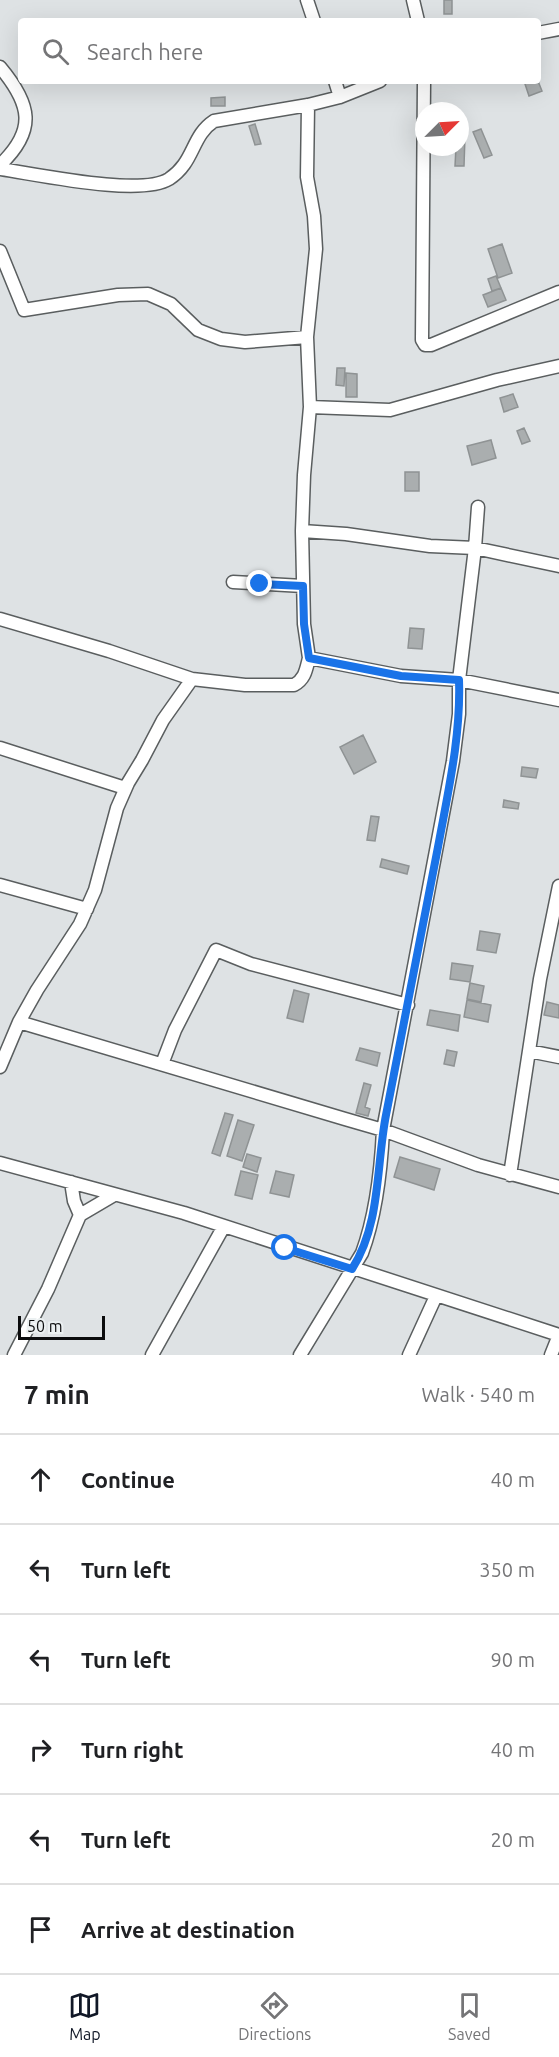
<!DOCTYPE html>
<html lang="en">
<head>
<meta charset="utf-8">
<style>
  body { margin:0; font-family:Ubuntu,sans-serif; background:#f6f6f6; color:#202124 }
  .compass { position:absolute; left:415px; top:102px; width:54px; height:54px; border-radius:50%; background:#fff; box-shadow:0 6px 24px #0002; rotate:66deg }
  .scale { position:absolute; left:18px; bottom:15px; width:87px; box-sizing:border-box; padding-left:6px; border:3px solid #0b0c0d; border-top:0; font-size:16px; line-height:21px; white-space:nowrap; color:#0b0c0d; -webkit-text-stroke:4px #ebf0f1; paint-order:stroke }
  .stop { position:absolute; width:18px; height:18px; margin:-14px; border:4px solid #1a73e8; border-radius:50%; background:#fff }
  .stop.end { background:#1a73e8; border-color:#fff; box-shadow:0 2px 6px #0008 }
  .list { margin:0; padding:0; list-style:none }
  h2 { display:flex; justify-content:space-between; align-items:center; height:78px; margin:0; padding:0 24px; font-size:26px }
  h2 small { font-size:20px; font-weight:400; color:#757577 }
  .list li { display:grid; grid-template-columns:39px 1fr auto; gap:18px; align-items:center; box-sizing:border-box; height:90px; padding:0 24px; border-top:2px solid #e0e0e0 }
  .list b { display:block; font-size:22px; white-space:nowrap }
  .list em { font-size:20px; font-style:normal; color:#757577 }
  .icon { flex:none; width:33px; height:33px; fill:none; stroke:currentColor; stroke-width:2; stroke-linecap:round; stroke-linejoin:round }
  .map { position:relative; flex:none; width:559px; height:1355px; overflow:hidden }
  .search { position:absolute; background:#fff; box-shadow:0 6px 24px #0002; left:18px; right:18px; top:18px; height:66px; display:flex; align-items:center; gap:15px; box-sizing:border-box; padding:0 21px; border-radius:6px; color:#757577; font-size:22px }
  .sheet { height:618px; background:#fff }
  nav { display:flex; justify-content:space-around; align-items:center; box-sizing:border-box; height:84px; border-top:2px solid #e0e0e0; background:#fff; font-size:16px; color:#757577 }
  nav a { display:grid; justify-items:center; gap:3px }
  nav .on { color:#111827 }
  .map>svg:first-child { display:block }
  .building { fill:#aaaeaf; stroke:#8f9394; stroke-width:1.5 }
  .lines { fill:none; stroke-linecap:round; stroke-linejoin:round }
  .minor-casing { stroke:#5a5e5f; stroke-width:15 }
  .minor { stroke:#fff; stroke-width:12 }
  .route { stroke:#1a73e8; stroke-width:8 }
</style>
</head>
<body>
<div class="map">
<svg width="559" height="1355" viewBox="0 0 559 1355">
  <rect width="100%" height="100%" fill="#dee2e4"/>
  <path class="building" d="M444 0H452V14H444Z
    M524 81H538L542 91 529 96Z
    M225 97V106H211V98Z
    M255 124 261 144 255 145 249 126Z
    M481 129 492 155 484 158 473 132Z
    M460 136H465L464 166H455L456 147H460Z
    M502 244 512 273 498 278 488 249Z
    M496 276 501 288 492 291 488 279Z
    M501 288 506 300 488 307 483 295Z
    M337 368H345L344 386 336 385Z
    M346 373 357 374V397H346Z
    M513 394 518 407 504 412 500 398Z
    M524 428 530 441 522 444 517 431Z
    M491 440 496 458 472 465 467 446Z
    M405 472H419V491H405Z
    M410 628 424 629 422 649 408 648Z
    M363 735 376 762 354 774 340 747Z
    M522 767 538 769 536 778 521 776Z
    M504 800 519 803 518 809 503 807Z
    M371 816 379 817 375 841 367 840Z
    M382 859 409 866 407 874 380 867Z
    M480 931 500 934 496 953 477 950Z
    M452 963 473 966 470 982 450 979Z
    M470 983 484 986 481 1002 467 999Z
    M294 990 309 994 303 1022 287 1018Z
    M467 1000 491 1005 488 1022 464 1017Z
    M547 1002 559 1005V1018L544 1015Z
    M430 1010 460 1015 458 1031 427 1025Z
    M360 1048 380 1053 377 1066 356 1060Z
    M447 1050 457 1052 454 1066 444 1064Z
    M364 1083 371 1085 365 1107 370 1109 368 1116 356 1113Z
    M225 1113 233 1115 220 1156 212 1153Z
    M238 1120 254 1125 242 1161 227 1156Z
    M247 1154 261 1158 257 1172 243 1167Z
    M400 1157 440 1169 434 1190 394 1177Z
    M241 1171 258 1175 252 1199 235 1195Z
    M276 1171 294 1175 289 1197 270 1193Z"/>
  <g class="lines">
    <defs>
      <path id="minor" d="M307 0 314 21
        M413 0 418 21
        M538 33 559 29
        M0 67C31 104 37 130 0 165
        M335 81 340 97
        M424 81 422 340 425 345H431L559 292
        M308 105 307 177 314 216 316 249 307 337 310 407 304 475 302 531 304 624 309 658 401 676 459 680 559 700
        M0 169C36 174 140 197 169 179 195 162 191 136 214 121L308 105 340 97 380 81
        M0 251 24 310 118 295 148 294 171 304 198 330 221 339 245 342 307 337
        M310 407 390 410 497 380 559 366
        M302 531 346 534 430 546 475 548 559 566
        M233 582 303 586
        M0 619 109 651 192 679 245 685H294C305 679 306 670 309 658
        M0 748 125 788
        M0 885 87 909
        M19 1022 345 1119 383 1130 478 1165 559 1187
        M529 1051 559 1057
        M162 1064 175 1030 216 950 251 964 408 1005
        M0 1067 19 1022 37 990 80 924 95 890 117 808 128 783 142 760 163 720 192 679
        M0 1163 184 1213 559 1335
        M510 1175 540 979 559 886
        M80 1215 114 1195
        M14 1355 48 1289 80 1215 74 1201 71 1182
        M152 1355 224 1226
        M300 1355 362 1253C376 1215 381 1171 383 1130L453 761 459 714V680L475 548 478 507
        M409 1355 436 1296
        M551 1355 559 1335"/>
    </defs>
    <use href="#minor" class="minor-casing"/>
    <use href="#minor" class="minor"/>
  </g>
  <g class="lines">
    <path class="route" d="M260 584 303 586 304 624 309 658 401 676 459 680C461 736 448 792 438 847 421 936 404 1025 386 1115 376 1166 381 1224 352 1269L285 1248"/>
  </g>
</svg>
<svg class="compass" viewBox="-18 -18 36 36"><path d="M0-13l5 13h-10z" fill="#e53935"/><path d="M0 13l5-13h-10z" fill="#757577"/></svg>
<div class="scale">50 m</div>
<div class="stop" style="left:285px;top:1248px"></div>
<div class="stop end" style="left:260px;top:584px"></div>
<div class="search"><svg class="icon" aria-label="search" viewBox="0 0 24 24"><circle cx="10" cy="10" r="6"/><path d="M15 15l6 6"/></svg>Search here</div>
</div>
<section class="sheet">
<h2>7 min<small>Walk · 540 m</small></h2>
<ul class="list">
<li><svg class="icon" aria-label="ahead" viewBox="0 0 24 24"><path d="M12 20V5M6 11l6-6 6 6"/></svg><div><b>Continue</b></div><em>40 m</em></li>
<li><svg class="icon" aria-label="left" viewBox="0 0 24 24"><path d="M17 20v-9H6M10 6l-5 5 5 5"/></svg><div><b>Turn left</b></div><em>350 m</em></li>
<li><svg class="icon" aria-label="left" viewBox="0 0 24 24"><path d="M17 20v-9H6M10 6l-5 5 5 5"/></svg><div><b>Turn left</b></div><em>90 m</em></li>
<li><svg class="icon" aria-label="right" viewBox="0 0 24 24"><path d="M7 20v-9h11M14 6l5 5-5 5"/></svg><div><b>Turn right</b></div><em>40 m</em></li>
<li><svg class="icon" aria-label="left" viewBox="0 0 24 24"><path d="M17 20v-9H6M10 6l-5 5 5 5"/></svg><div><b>Turn left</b></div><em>20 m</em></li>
<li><svg class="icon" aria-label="arrive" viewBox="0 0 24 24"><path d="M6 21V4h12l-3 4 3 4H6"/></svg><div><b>Arrive at destination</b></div></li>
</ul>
</section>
<nav>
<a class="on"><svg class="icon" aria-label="map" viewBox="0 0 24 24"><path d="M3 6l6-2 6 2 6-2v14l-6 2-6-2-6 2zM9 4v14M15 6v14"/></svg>Map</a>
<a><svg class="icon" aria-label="directions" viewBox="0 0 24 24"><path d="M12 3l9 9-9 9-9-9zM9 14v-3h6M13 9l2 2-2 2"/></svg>Directions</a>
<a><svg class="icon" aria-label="saved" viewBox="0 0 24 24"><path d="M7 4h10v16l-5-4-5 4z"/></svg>Saved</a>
</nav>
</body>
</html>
